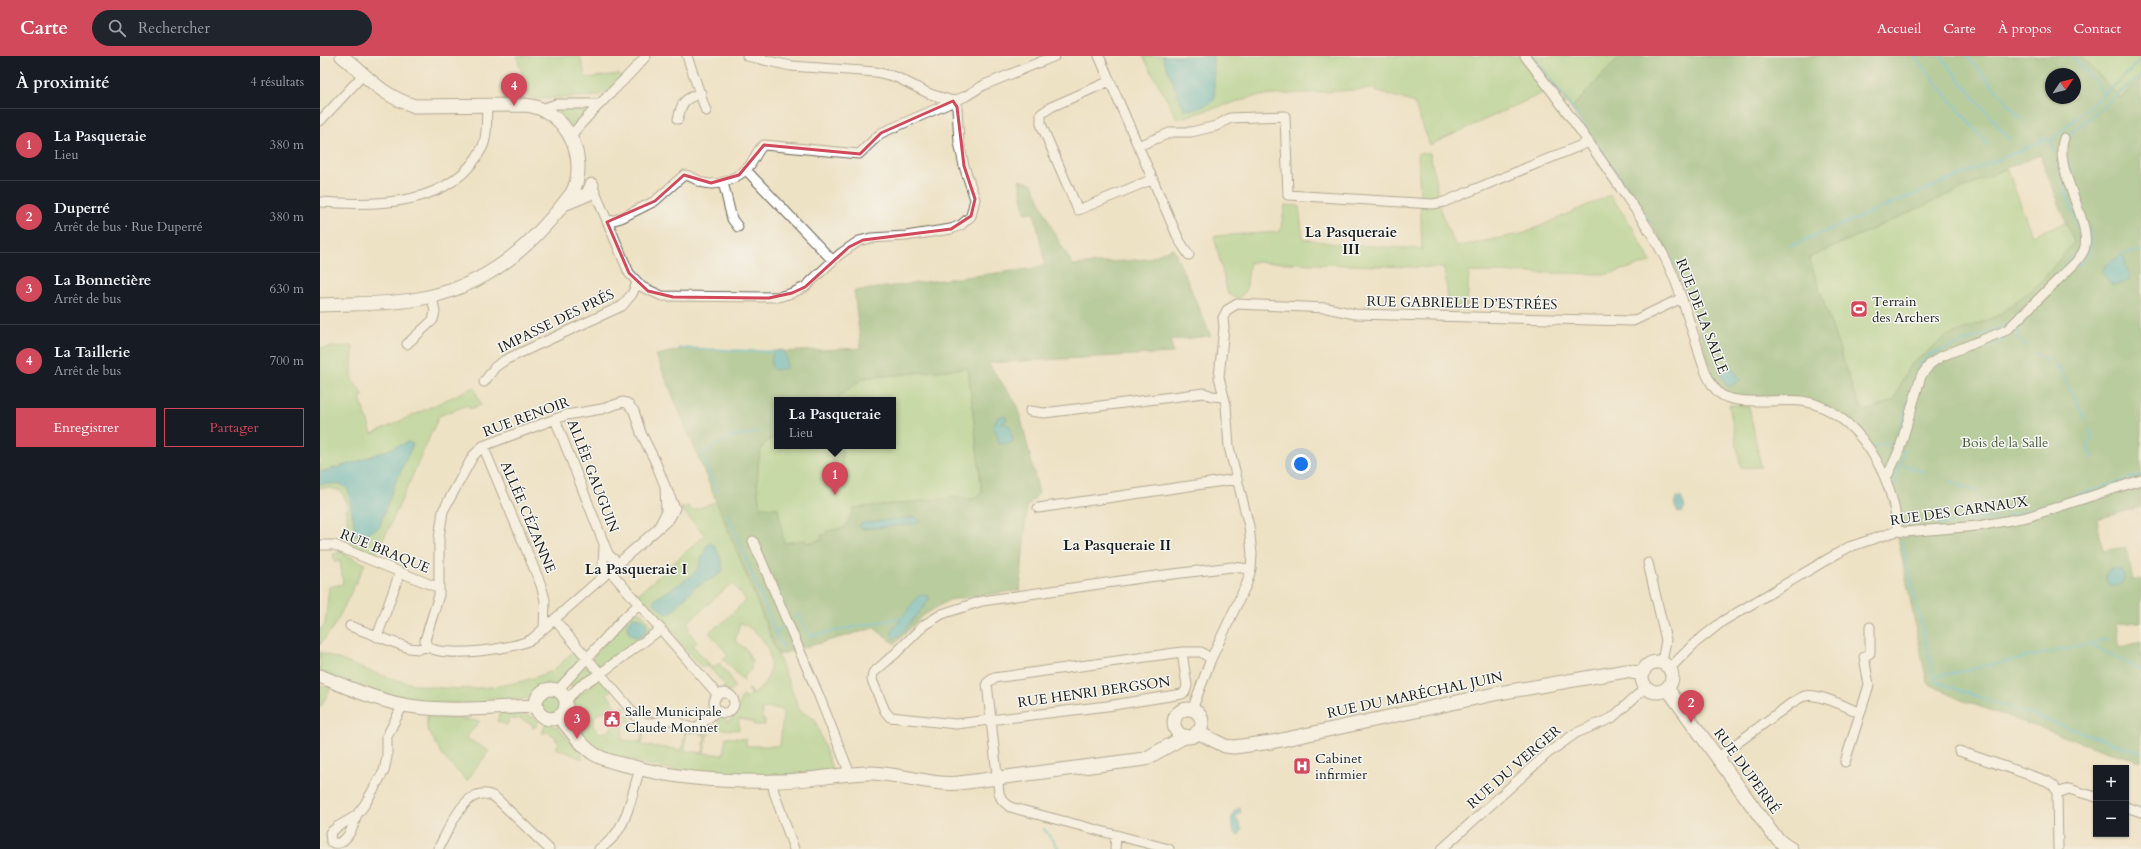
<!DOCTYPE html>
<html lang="fr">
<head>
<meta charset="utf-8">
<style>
  body { margin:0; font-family:Cardo,serif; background:#20242c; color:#f1f3f6 }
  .controls { position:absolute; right:12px; bottom:12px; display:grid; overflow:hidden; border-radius:0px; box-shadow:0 1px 3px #0004 }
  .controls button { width:36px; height:36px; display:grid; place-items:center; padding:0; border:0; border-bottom:1px solid #363941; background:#171b24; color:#f1f3f6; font:20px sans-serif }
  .compass { position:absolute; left:1725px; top:12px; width:36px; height:36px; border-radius:50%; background:#171b24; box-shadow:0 1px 3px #0004; rotate:55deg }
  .you { position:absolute; left:981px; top:408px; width:14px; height:14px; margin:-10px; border:3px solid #fff; border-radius:50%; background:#1a73e8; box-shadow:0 0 0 6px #1a73e833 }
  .badge { display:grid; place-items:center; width:26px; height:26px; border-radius:50%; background:#d1495b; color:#fff; font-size:13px; font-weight:700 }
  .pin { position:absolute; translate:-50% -33px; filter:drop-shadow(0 1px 2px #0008) }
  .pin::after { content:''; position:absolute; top:21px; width:14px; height:12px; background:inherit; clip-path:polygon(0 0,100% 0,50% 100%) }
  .popup { position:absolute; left:454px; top:341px; width:122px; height:52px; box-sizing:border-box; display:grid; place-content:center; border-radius:0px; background:#171b24; filter:drop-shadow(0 1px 3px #0005); font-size:13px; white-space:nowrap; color:#9ea1a6 }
  .popup b { font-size:15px; color:#f1f3f6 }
  .popup::after { content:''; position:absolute; left:50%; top:100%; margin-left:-8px; border:8px solid transparent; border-top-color:#171b24 }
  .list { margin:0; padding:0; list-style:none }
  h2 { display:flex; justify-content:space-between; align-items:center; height:52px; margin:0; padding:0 16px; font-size:17px }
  h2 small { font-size:13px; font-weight:400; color:#9ea1a6 }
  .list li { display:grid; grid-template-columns:26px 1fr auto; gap:12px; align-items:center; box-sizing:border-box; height:72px; padding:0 16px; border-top:1px solid #363941 }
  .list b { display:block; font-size:15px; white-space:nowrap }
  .list p { margin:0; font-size:13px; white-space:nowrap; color:#9ea1a6 }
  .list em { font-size:13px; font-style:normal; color:#9ea1a6 }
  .actions { display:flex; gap:8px; padding:12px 16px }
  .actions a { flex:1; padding:9px 0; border:1px solid #d1495b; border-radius:0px; text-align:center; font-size:14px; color:#d1495b }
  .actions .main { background:#d1495b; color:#fff }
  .icon { flex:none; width:22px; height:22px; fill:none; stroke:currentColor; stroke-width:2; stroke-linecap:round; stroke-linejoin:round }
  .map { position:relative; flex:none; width:1821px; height:793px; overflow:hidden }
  header { display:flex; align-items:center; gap:24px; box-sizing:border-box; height:56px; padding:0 20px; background:#d1495b; color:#fff }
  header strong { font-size:19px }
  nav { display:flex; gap:22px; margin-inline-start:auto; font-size:14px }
  .search { width:280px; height:36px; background:#20242c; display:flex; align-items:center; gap:10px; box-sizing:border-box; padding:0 14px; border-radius:22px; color:#9ea1a6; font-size:15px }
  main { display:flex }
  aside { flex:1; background:#171b24 }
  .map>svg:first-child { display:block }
  .green { fill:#97ce80; stroke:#5a754e }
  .forest { fill:#79b16e; stroke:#4a6645; fill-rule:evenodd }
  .water { fill:#42b0bf; stroke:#2f666e }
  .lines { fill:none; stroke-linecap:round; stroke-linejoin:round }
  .stream { stroke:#42b0bf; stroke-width:2.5 }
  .street-casing { stroke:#666157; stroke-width:11 }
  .secondary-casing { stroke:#666157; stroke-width:15 }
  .street { stroke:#fff; stroke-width:9 }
  .secondary { stroke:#fff; stroke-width:13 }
  .marked { fill:none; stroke:#d1495b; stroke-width:3; stroke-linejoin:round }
  .labels { text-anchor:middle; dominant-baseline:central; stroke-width:3; stroke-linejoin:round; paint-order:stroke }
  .poi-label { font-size:14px; fill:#1c1c1c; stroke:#f6f6f2; text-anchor:start }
  .street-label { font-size:14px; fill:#1c1c1c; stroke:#f6f6f2 }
  .park-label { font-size:14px; fill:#475a3f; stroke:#f6f6f2 }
  .neighbourhood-label { font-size:15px; font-weight:bold; fill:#1c1c1c; stroke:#f6f6f2 }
</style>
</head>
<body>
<header>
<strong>Carte</strong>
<div class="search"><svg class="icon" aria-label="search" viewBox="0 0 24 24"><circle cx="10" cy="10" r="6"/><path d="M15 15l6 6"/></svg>Rechercher</div>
<nav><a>Accueil</a><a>Carte</a><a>À propos</a><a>Contact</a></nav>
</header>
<main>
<aside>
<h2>À proximité<small>4 résultats</small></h2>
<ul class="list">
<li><span class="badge">1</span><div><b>La Pasqueraie</b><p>Lieu</p></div><em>380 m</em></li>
<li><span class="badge">2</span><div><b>Duperré</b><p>Arrêt de bus · Rue Duperré</p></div><em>380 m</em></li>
<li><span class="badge">3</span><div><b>La Bonnetière</b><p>Arrêt de bus</p></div><em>630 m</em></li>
<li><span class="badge">4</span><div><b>La Taillerie</b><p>Arrêt de bus</p></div><em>700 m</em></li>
</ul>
<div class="actions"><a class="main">Enregistrer</a><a>Partager</a></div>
</aside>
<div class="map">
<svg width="1821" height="793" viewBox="0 0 1821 793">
  <rect width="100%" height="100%" fill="#f6f6f2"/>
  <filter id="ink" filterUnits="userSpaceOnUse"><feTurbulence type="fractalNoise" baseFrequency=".025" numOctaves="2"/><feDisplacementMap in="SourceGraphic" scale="8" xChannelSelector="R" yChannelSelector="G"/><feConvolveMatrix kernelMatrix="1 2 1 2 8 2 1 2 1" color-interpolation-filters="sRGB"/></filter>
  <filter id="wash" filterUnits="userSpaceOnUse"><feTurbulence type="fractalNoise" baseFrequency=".012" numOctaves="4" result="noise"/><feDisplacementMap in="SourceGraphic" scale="16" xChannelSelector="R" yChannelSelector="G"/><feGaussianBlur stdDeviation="0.9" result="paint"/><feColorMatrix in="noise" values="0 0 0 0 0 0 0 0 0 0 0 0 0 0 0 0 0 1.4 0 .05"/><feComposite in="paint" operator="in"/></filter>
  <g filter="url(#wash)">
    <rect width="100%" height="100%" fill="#eee2c5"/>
    <path class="green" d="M197 0H260L266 22 299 18 302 23 288 35 277 40 215 43 208 40Z
      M823 0H1201L1227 35 1110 89 1094 47 1052 33 937 40 857 63Z
      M1211 0H1300L1251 53Z
      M1761 0H1821V22L1800 43Z
      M239 52H271L252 72 238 57Z
      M1098 97H1110L1122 159 1136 191 1205 177 1290 139 1313 172 1331 206 1288 218 1149 216 1147 250 1129 251 1124 212 930 206 926 235 918 243 908 238 894 180 960 176 965 149 979 150 983 183 1017 188 1102 193Z
      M1687 112 1712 179 1746 167 1755 186 1718 229 1677 260 1627 280 1589 310 1574 344 1544 357 1534 337 1489 202Z
      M33 290 32 324 44 339 40 342 52 378 154 331 161 349 150 353 148 349 119 360 70 470 55 500 29 490 26 444 21 435 10 432H0V292Z
      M648 312 662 437 652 443 638 441 525 472 507 475V478L502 484 486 487 485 484 464 487C456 476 445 463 440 450 436 439 437 402 442 391 445 385 451 383 457 381V390H510L515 417 522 408V390H573V344L515 343 543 322Z
      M1409 349 1429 350 1441 411 1421 412Z
      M397 445 480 655 495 663 513 716 461 720 365 717 287 699 269 688 251 665 250 645 258 636 262 637 274 628 275 623 279 622 292 633 287 638 298 652 304 650 306 653 300 657 299 655 292 658 291 656H281L275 660 273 670 280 677 289 675 294 667 302 664 301 661 309 658 311 666H304L302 684 321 686 323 671 317 670 330 671H325L322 689 362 694 365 676 359 675 363 673 373 677 366 676 365 695 383 697 385 679 379 678 383 676 390 678 387 679 384 697 403 699 406 681 426 683V690H460L463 658 461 653 442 652V664H445V669H434V666L419 663V674L395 673 394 671 400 665 396 661 398 659 404 660 407 666 413 663 412 661 418 654 421 642 424 640 426 643 431 639 427 634 430 633 432 639C463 619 452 579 420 567L415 585 426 593 432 605 431 614 423 622 425 626 403 603 408 599 389 576 398 569 399 570 426 544 412 527 367 567 370 571 368 574 377 586 373 590 393 612 399 607 411 622 414 632 410 636 400 634 405 629 388 610 381 611 358 585 356 576 351 580 317 539 385 479 360 452 368 450 373 455Z
      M20 496 45 508 16 567 0 589V573L5 568 9 531 23 528 20 505 15 506 13 498Z
      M318 555 321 556 333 571 332 575 284 611 279 610 273 602 293 577Z
      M254 594 261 599V603L236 630H226L209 642 169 649 84 645 0 616V596C29 607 58 620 89 627 133 637 187 634 229 616 238 612 247 601 254 594Z
      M264 611H270L272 614V619L253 633 249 628Z
      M0 629 11 632 0 652Z
      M221 648a10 10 0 1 1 20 0a10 10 0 1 1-20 0Z
      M196 655 219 664 216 671 212 672 213 669 198 662 196 664 190 662 187 669 177 665 181 656Z
      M107 659 160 665 146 682 169 695 147 725 124 702 107 672Z
      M226 666 235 671 239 670V673L262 698V703L236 692 239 686 235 684 236 681 225 675 224 678 222 677Z"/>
    <path class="forest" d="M1300 0H1761L1800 42 1821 22V451L1777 463 1783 495 1806 491 1813 524 1821 523V566L1796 568 1800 591 1821 586V705L1788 696 1641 644 1607 627 1566 423 1544 386 1500 349 1413 343 1399 337C1385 296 1374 253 1356 213 1329 156 1287 105 1251 53ZM1731 18H1755V42H1731ZM1720 99 1754 186 1718 229 1677 260 1627 280 1589 310 1574 344 1544 356 1534 337 1489 202 1687 112Z
      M699 124 712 127 733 175 753 209 827 203 853 192 891 280 851 284 853 297 668 307 698 350 719 437 707 451 700 534 629 544 601 561 575 588 554 572 458 599 425 515 336 299 369 292 458 296 541 292 534 235 716 212 725 207 714 156 705 157ZM648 312 662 437 652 443 638 441 534 452 525 472 506 475 507 478 501 479 502 484 486 487V484L464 487 458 452 441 451C436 438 436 404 442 392 445 385 451 383 457 381V344H515L543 322Z
      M510 390H522V408L515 417Z"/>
    <path class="water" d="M842 0H893L895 43C886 50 876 55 864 53Z
      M1803 198 1810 223 1801 228H1791C1779 214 1781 212 1795 203 1798 202 1799 199 1803 198Z
      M462 294 465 295 467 312 454 314C449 311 452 300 454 295Z
      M1409 309 1421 323 1412 330H1408L1403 323 1399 313Z
      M685 360 687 364 680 367 690 369 693 385 691 387 679 388 677 378 673 371 678 361Z
      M88 386 93 388 74 430 59 472 47 477 44 484 36 480 28 433 20 428H0V416L36 406Z
      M1357 441H1361L1365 451 1362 457 1358 456 1355 451Z
      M595 461 598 462 600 466 595 468 544 473 539 471 541 467Z
      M389 488H393C399 496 402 505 403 515L397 520 375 531 351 557 345 558 334 547V544L370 521 377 514 387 489Z
      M1786 521a9 9 0 1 1 18 0a9 9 0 1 1-18 0Z
      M599 539 609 540V544L583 576 573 584 572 575Z
      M307 571a10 10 0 1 1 20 0a10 10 0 1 1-20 0Z
      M920 752 921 756 916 761 922 774 919 779 914 777C912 768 908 755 920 752Z"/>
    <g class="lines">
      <path class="stream" d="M1213 0 1246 43 1329 166
        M1594 0 1668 89
        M1620 0 1689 83
        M1647 0 1703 65
        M1752 0 1785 38
        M1723 85 1729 82 1734 95
        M1747 85 1752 76 1821 19
        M1731 87 1743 73 1809 16 1820 3
        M1747 103 1759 142
        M1737 106 1760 177
        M1470 190 1723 85 1720 80
        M1347 196 1356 213
        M1803 198 1821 195
        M1758 209C1773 196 1774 191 1768 172
        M1729 227 1757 197
        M1696 272 1698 275 1696 281 1707 290
        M359 292 454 296
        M1715 297 1726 305
        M1632 301 1677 287 1683 284 1698 269
        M1734 308 1739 312 1765 363
        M1769 372 1772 381 1768 390 1773 402
        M1552 390 1574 387
        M1569 406 1599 310 1608 300 1687 269
        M1584 409 1604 416
        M1630 426 1656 435
        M1574 430 1584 394
        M397 436 382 398 410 381 439 376
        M408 459 456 577 463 571
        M1686 460 1718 452 1821 419
        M1617 469 1678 462
        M1582 486 1614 621 1616 626 1821 697
        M474 563 479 558 489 580 585 561
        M456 577 463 591
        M1770 588 1787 583
        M1614 621 1769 588 1821 614
        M724 773 739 793"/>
    </g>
  </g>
  <g filter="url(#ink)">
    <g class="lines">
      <defs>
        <path id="street" d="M367 0 386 55
          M779 0 859 184 869 199
          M1205 0C1237 41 1266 82 1295 124 1311 148 1330 172 1343 198 1357 224 1365 253 1374 280 1380 298 1385 324 1399 337 1414 351 1462 342 1482 345 1537 353 1576 423 1577 475
          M790 25 731 51 721 58V68L758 154 833 123
          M222 53 236 48H278
          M358 63C362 45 364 43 381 37
          M0 65 43 19
          M250 81C273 52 302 28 326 0
          M818 90 852 76H871L896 70 910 62 965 60 968 139 1113 148 1124 146 1269 86
          M426 114 513 205
          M403 126 412 163 418 171
          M272 129 309 217 322 231 342 240 458 241 472 237 485 231 520 198 539 185 551 182 586 180 631 173 641 169 651 160 655 143 644 110 639 86 637 51 633 45 610 38 576 21 556 16 471 10 427 0
          M0 146C55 150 132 151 162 92 168 81 166 63 167 50
          M287 166 301 162 335 145 364 119C371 119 377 125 384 127 400 131 420 121 430 109 435 103 437 93 444 89L539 98 561 77 646 40 664 29 735 0
          M87 288 113 264 115 256 112 240
          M164 326 175 311 185 304 302 250 312 238 317 227
          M710 355 724 357 884 337 892 340 903 341
          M235 363 288 498 298 507
          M163 390 221 529 225 544 224 573
          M1566 423 1579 395 1601 320 1610 308 1622 300 1687 274 1755 207C1758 203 1762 199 1764 194 1774 167 1732 113 1744 82
          M718 452 917 423
          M433 485 499 640 530 718
          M0 489H14L119 532
          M1328 507 1346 584 1342 606
          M290 515 398 639
          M282 522 284 491
          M235 564 321 666C332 670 341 663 352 664 361 666 367 673 376 672L398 654
          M30 570 89 592 99 593 107 590
          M57 581 80 516
          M107 590 105 584 119 539V482L123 455 153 400 163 390 246 359 282 353 303 346 307 347 314 355 321 377 335 405 345 430 346 457 338 472
          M107 590C121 603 196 593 212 583L350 462 355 452 347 434
          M862 596 867 630 865 636 862 638 787 650 636 668 570 661 565 655 552 624 553 617 576 597 604 569 622 558 662 545 828 521 912 511 931 513
          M1350 612 1375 587 1403 565 1513 500 1529 491 1577 475 1585 476 1658 470 1707 461 1821 424
          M237 635 302 564 319 548
          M394 647a10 10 0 1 1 20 0a10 10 0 1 1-20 0Z
          M245 645 260 630 281 617 341 573
          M872 654 891 603 927 527 931 513 932 498 929 470 909 391 906 349 899 321 904 271 903 262 907 254 917 248 1007 252 1035 258 1313 265 1362 242
          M1639 695 1727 725 1734 730 1737 737
          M1397 702 1473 646C1477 644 1481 641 1485 640 1499 637 1527 651 1540 657
          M1525 706 1549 629 1544 601 1550 597V571
          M452 725 454 736 474 793
          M1806 751 1821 756
          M36 760C34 770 25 793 11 786L10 777 17 771 36 760 45 748 64 715 67 701V680L83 649
          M118 793C129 774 147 723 176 742L229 793
          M279 793C308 776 310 742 320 713
          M795 793 796 779
          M849 793 690 751 682 744 679 737 667 627 674 622 862 596H881L891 603
          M1122 793 1228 697 1256 677 1292 662 1326 631
          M1738 793 1737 737 1749 733 1776 741"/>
        <path id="secondary" d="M244 148 268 138 272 129
          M0 249C32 247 66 249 98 243 167 231 211 191 252 137 270 103 246 52 205 49L95 50C62 40 48 21 22 0
          M1322 621a15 15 0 1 1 30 0a15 15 0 1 1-30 0Z
          M0 620C28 632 66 648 97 651 137 656 176 651 217 650
          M1347 632 1452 777 1462 787 1471 793
          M216 648a15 15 0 1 1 30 0a15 15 0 1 1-30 0Z
          M854 667a14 14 0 1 1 28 0a14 14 0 1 1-28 0Z
          M239 660C250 673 260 689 274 698 285 705 301 708 314 711 361 724 410 726 458 725 487 725 517 718 546 717 577 716 609 730 639 727L825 703 866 680
          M877 676 905 690 914 691 952 686 1179 637 1306 615 1323 618"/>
      </defs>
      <use href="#street" class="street-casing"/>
      <use href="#secondary" class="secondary-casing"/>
      <use href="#street" class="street"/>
      <use href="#secondary" class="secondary"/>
    </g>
  </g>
  <path d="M0 0H1821V793H0ZM633 45 637 51 644 110 655 143 651 160 631 173 543 184 529 191 485 231 472 237 449 242 353 241 328 235 309 217 287 166 335 145 364 119 391 127 419 119 444 89 540 98 561 77Z" fill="#eee2c5" fill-opacity=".55" fill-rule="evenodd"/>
  <path class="marked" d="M633 45 637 51 644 110 655 143 651 160 631 173 543 184 529 191 485 231 472 237 449 242 353 241 328 235 309 217 287 166 335 145 364 119 391 127 419 119 444 89 540 98 561 77Z"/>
  <defs>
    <symbol id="stadium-square" viewBox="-11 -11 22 22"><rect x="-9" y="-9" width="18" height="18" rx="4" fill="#d1495b" stroke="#f6f6f2"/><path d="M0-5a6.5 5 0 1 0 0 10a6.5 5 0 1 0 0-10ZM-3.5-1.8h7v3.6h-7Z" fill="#fff"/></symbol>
    <symbol id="civic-square" viewBox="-11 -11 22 22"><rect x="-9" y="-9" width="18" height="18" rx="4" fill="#d1495b" stroke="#f6f6f2"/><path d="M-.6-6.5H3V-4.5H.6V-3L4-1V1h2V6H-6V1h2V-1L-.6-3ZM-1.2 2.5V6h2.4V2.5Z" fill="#fff"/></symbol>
    <symbol id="hospital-square" viewBox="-11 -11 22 22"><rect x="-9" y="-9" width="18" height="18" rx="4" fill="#d1495b" stroke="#f6f6f2"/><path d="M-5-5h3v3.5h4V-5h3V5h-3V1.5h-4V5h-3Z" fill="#fff"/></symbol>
  </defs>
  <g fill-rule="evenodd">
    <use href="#stadium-square" x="1529" y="243" width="20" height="20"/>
    <use href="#civic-square" x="282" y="653" width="20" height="20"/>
    <use href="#hospital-square" x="972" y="700" width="20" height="20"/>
  </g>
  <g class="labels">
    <g class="poi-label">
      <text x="1552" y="245">Terrain<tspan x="1552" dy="16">des Archers</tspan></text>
      <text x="305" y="655">Salle Municipale<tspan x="305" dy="16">Claude Monnet</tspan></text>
      <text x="995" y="702">Cabinet<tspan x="995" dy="16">infirmier</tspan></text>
    </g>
    <g class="street-label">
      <text transform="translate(1142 247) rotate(1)">RUE GABRIELLE D’ESTRÉES</text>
      <text transform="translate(1382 260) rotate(69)">RUE DE LA SALLE</text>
      <text transform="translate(236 265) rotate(-26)">IMPASSE DES PRÉS</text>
      <text transform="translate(206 361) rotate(-20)">RUE RENOIR</text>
      <text transform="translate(273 420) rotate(69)">ALLÉE GAUGUIN</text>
      <text transform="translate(1639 455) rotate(-8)">RUE DES CARNAUX</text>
      <text transform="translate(208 461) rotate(67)">ALLÉE CÉZANNE</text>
      <text transform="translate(65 495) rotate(22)">RUE BRAQUE</text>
      <text transform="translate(774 636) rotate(-8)">RUE HENRI BERGSON</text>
      <text transform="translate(1095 639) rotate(-12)">RUE DU MARÉCHAL JUIN</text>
      <text transform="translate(1194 711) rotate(-41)">RUE DU VERGER</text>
      <text transform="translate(1427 715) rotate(54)">RUE DUPERRÉ</text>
    </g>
    <g class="park-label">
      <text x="1685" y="386">Bois de la Salle</text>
    </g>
    <g class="neighbourhood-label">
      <text x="1031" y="176">La Pasqueraie<tspan x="1031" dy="17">III</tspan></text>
      <text x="797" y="489">La Pasqueraie II</text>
      <text x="316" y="513">La Pasqueraie I</text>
    </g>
  </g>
</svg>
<div class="controls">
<button>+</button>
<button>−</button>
</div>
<svg class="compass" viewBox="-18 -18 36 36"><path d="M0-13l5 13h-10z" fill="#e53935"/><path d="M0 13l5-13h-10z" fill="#9ea1a6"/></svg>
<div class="you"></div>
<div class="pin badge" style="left:515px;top:439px">1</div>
<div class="popup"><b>La Pasqueraie</b>Lieu</div>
<div class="pin badge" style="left:1371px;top:667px">2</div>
<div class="pin badge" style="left:257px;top:683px">3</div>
<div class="pin badge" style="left:194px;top:50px">4</div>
</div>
</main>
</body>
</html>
